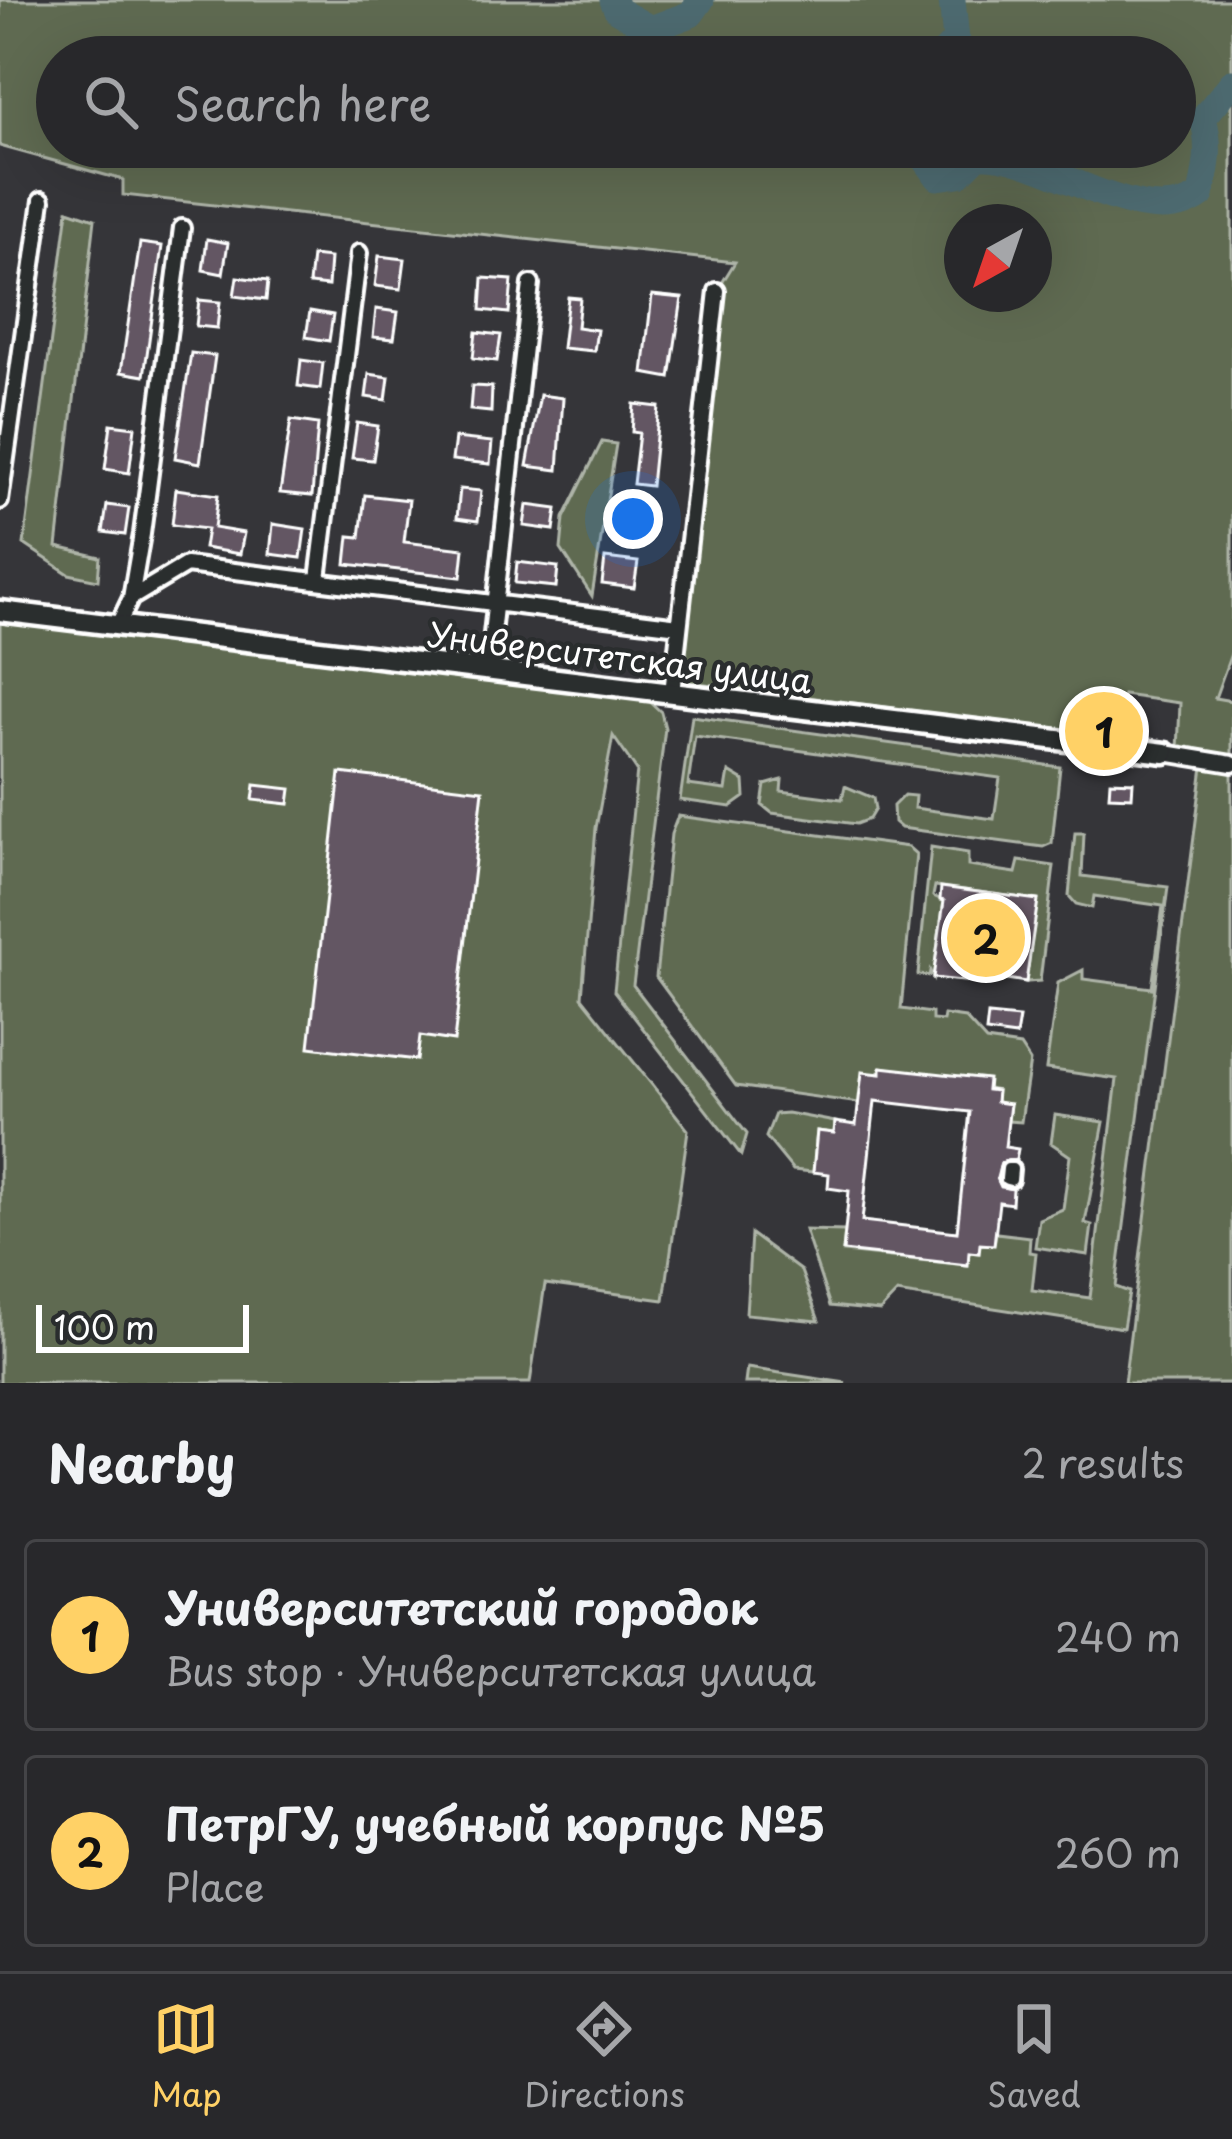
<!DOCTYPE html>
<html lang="en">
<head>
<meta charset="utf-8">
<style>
  body { margin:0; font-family:"Playpen Sans",sans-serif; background:#343437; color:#f1f3f6 }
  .compass { position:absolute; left:944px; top:204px; width:108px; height:108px; border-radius:50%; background:#28282b; box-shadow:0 12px 48px #0002; rotate:220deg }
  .scale { position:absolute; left:36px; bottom:30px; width:213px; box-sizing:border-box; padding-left:12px; border:6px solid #fff; border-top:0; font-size:33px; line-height:42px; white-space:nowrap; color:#fff; -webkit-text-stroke:9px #2a2d2e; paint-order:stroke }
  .you { position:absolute; left:633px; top:519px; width:42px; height:42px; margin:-30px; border:9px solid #fff; border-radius:50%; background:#1a73e8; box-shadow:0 0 0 18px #1a73e833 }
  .badge { display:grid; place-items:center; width:78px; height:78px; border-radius:50%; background:#ffd166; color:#111; font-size:39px; font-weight:700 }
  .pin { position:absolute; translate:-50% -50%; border:6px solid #fff; box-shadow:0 3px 12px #0006 }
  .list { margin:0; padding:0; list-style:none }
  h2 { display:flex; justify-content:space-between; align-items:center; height:156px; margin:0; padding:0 48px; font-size:51px }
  h2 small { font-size:39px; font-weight:400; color:#a5a6a9 }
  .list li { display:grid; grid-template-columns:78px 1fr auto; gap:36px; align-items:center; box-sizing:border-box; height:192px; margin:0 24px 24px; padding:0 24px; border:3px solid #444447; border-radius:12px }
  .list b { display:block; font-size:45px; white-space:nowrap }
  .list p { margin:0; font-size:39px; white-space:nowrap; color:#a5a6a9 }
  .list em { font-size:39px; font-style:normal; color:#a5a6a9 }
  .icon { flex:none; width:66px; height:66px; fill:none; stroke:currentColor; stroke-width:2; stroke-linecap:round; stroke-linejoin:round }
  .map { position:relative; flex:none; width:1232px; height:1383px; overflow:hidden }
  .search { position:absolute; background:#28282b; box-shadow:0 12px 48px #0002; left:36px; right:36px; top:36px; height:132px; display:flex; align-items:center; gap:30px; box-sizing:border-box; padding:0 42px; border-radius:66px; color:#a5a6a9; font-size:45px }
  .sheet { height:588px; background:#28282b }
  nav { display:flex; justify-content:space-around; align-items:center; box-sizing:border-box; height:168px; border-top:3px solid #444447; background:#28282b; font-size:33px; color:#a5a6a9 }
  nav a { display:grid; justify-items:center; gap:6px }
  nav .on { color:#ffd166 }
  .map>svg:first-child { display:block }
  .green { fill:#5e6a51; stroke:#aeb4a8; stroke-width:3; fill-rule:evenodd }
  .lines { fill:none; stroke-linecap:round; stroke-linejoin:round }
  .river { stroke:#4d6a70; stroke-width:27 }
  .building { fill:#635664; stroke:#fff; stroke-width:3; fill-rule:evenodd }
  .pedestrian-casing { stroke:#fff; stroke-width:20 }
  .minor-casing { stroke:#fff; stroke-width:22 }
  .tertiary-casing { stroke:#fff; stroke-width:27 }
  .pedestrian { stroke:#2a2d2e; stroke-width:10 }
  .minor { stroke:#2a2d2e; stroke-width:14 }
  .tertiary { stroke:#2a2d2e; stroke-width:18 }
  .labels { text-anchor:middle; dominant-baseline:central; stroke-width:9; stroke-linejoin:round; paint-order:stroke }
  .street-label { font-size:33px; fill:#fff; stroke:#2a2d2e }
</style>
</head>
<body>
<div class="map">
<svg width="1232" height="1383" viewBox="0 0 1232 1383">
  <rect width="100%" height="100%" fill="#353539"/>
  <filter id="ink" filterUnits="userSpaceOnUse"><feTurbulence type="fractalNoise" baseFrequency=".00833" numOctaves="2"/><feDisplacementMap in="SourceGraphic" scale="24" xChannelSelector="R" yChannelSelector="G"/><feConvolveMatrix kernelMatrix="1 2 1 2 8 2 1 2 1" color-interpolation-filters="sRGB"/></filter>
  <g filter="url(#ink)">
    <path class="green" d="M0 0H1232V651L1215 698 1232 701V1383H1124L1203 766 1178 751 1180 703 1123 695 1115 730 1104 735 674 680 717 291 735 262 123 195V180L0 146ZM57 57H1175V147H57ZM962 222H1034V294H962Z
      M68 210 95 219 57 547 100 557 98 580 69 574 24 544Z
      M602 442 616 444 592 596 561 549 564 518Z
      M0 620 648 700 661 712 665 728 633 985 747 1134 741 1155 614 991 637 771 613 736 596 828 582 997 688 1130 664 1300 545 1284 530 1383H0Z
      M692 716 1060 767 1052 843 1043 847 901 828 894 822 893 806 904 795 915 796 914 808 994 819 1000 778 695 736 688 785 726 790 729 772 744 781 745 797 731 807 680 800Z
      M782 780 781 791 842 799 845 786 873 798 875 809 869 819 856 824 772 813 762 805 765 785Z
      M678 816 908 847 916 854 901 1009 932 1013V1020L943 1021 944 1015 965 1018 986 1041 1020 1046 1030 1061 1021 1122 1008 1121 1010 1104 996 1102 997 1091 882 1067 859 1103 736 1086 656 977 671 834Z
      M1075 833H1084L1082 876 1168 887 1116 1287 1129 1292 1123 1328 897 1293 880 1311 830 1306 805 1230 845 1231 843 1252 967 1265 969 1252 979 1253 980 1244 994 1245 996 1233 1030 1237 1029 1252 1036 1253 1032 1290 1090 1298 1117 1079 1046 1069 1058 983 1083 970V979L1152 988 1163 906 1094 896 1092 908 1076 904 1069 896Z
      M931 847 968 853V866L1016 873 1019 861 1054 866 1040 981 1026 982 1037 900 935 886 933 896 944 901 933 978 930 971 929 976 918 975Z
      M787 1113 835 1122 834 1133 817 1131 813 1172 793 1170 766 1137 775 1114Z
      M1055 1115 1104 1122 1085 1223 1092 1225 1088 1255 1035 1247 1039 1219 1063 1209 1070 1156 1051 1143Z
      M751 1234 801 1271 819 1321 746 1314Z
      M747 1368 846 1383H745Z"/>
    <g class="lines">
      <path class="river" d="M613 0 617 10 651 29 691 14 701 0
        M940 57 956 40 952 0
        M917 147 938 177 959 174 978 155C1043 151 1144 238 1201 195 1207 167 1211 146 1203 118L1232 83"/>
    </g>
    <path class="building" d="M207 239 228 243 223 274 203 270Z
      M140 243 162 246 144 376 121 372Z
      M312 256 330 258 328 286 309 284Z
      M379 256 405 259 401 289 375 286Z
      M237 277 268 281 266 300 234 296Z
      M483 278 512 280 509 313 481 310Z
      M652 295 682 298 670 378 643 373Z
      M568 297 580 298 577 327 597 330 594 351 562 348Z
      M199 300 220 302 217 328 196 326Z
      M376 309 398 312 394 339 373 337Z
      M310 311 333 315 329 341 306 337Z
      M476 332 501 335 497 361 473 358Z
      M191 353 215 356 200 463 175 458Z
      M301 360 323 363 320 389 298 386Z
      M369 374 389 377 386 400 366 397Z
      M472 386 492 387 491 412 470 410Z
      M540 395 563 398 558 470 527 466Z
      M634 404 659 407 651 486 633 484 639 433 632 432Z
      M291 420 318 424 312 496 280 493Z
      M357 423 378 426 373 460 352 458Z
      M111 424 135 427 129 473 105 469Z
      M455 438 492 442 490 464 452 460Z
      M176 489 218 495 214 528 244 533 240 554 204 548 207 529 172 525Z
      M460 489 481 491 478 521 457 518Z
      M365 495 409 500 404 542 464 549 461 577 346 564 349 536 360 537Z
      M107 505 129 508 125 535 103 532Z
      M527 505 557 509 554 530 524 526Z
      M632 517 650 518 648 543 630 542Z
      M273 524 305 529 301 558 270 554Z
      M605 558 638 562 634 588 602 584Z
      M517 562 558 567 556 587 515 583Z
      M340 773 483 790 454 1041 420 1036 417 1060 309 1047Z
      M1110 781 1133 782 1132 797 1109 796Z
      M255 785 291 789 289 804 253 800Z
      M941 887 1038 900 1026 982 974 974 972 982 933 978 944 901 940 900Z
      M988 1015 1019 1018 1016 1036 986 1032Z
      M881 1067 988 1079 987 1090 997 1091 996 1102 1010 1104 1005 1147 1018 1149 1016 1160 1001 1163 997 1178 1001 1187 1013 1189 1012 1204 999 1202 994 1245 980 1244 979 1253 969 1252 968 1265 843 1251 849 1191 828 1188 829 1174 813 1172 817 1131 834 1133 835 1122 856 1125 862 1072 881 1074ZM875 1101 970 1112 957 1232 862 1221Z"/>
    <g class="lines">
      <defs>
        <path id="pedestrian" d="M1008 1169H1012L1011 1180 1007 1179Z"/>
        <path id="minor" d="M0 501 42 200
          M318 579 359 253
          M131 598 186 565 679 626
          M118 625 131 598 142 534 182 228
          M488 670 531 284
          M672 693 717 291
          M1165 753 1232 764"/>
        <path id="tertiary" d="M0 611 1165 753"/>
      </defs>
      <use href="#pedestrian" class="pedestrian-casing"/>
      <use href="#minor" class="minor-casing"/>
      <use href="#tertiary" class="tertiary-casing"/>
      <use href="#pedestrian" class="pedestrian"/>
      <use href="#minor" class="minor"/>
      <use href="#tertiary" class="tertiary"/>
    </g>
  </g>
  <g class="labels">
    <g class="street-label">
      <text transform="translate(620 656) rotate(7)">Университетская улица</text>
    </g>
  </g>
</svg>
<svg class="compass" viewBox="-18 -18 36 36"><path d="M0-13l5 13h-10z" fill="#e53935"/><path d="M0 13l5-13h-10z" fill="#a5a6a9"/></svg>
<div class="scale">100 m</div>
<div class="you"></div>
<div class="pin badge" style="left:1104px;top:731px">1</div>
<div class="pin badge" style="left:986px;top:938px">2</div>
<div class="search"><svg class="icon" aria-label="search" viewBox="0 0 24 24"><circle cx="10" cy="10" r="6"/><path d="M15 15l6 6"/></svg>Search here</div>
</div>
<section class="sheet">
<h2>Nearby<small>2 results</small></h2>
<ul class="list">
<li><span class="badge">1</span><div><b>Университетский городок</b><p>Bus stop · Университетская улица</p></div><em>240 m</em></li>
<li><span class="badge">2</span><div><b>ПетрГУ, учебный корпус №5</b><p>Place</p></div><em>260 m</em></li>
</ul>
</section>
<nav>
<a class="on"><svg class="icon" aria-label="map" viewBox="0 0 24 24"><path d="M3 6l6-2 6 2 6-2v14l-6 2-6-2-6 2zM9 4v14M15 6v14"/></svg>Map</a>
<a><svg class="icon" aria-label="directions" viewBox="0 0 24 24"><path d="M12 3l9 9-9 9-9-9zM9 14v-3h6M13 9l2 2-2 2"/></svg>Directions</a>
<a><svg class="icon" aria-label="saved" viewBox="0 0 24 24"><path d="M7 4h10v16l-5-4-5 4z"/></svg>Saved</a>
</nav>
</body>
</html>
